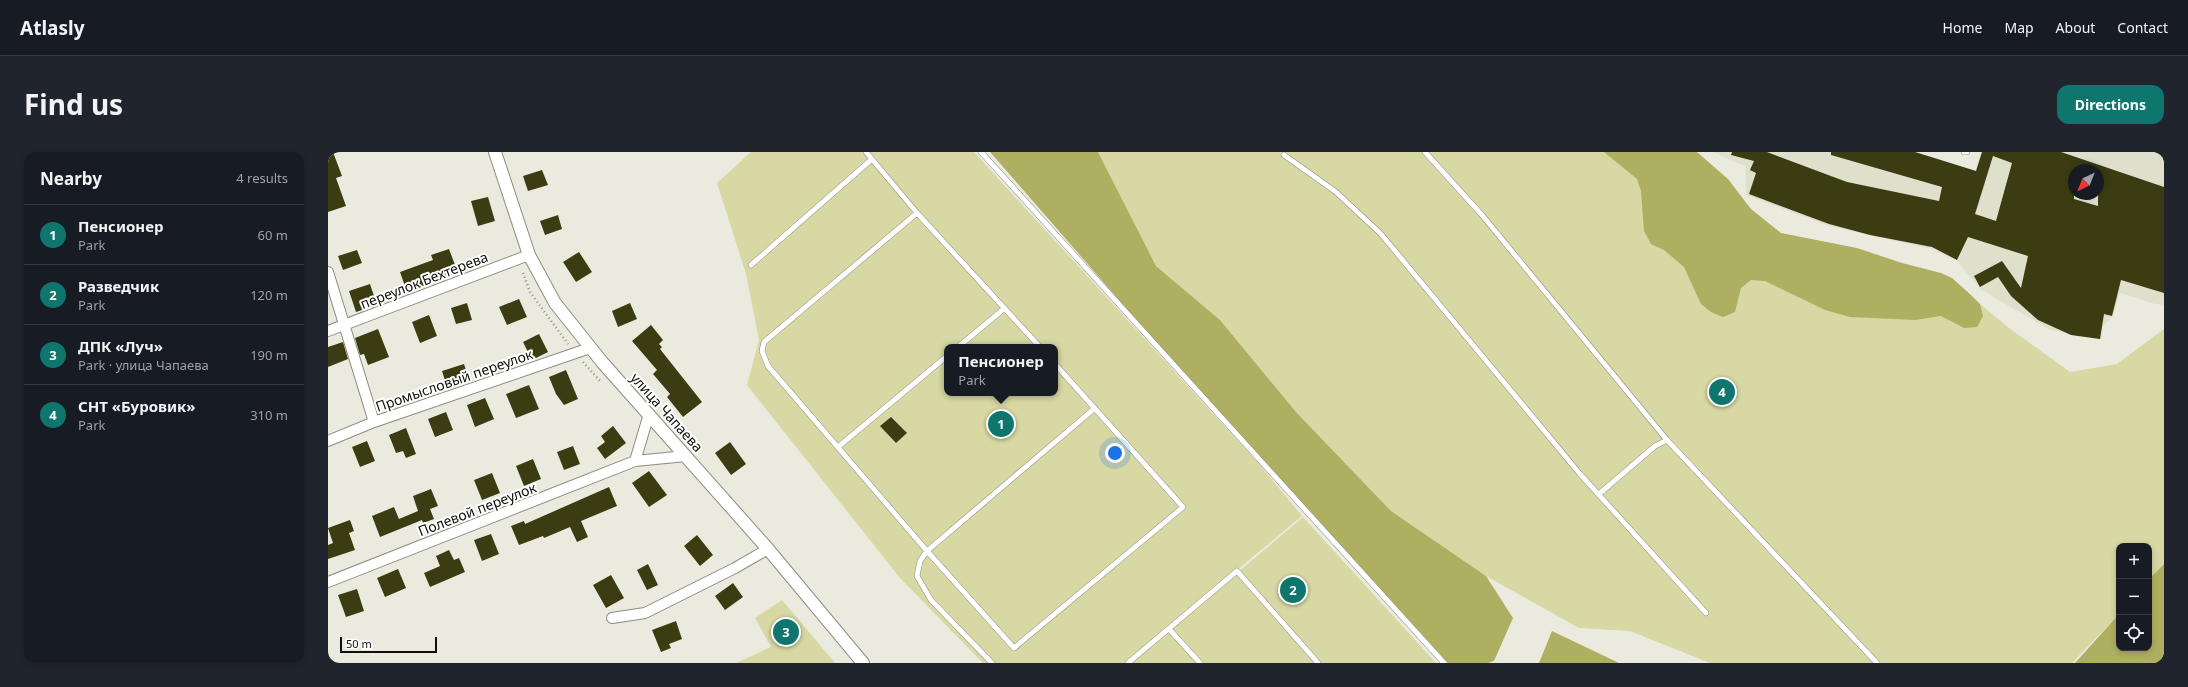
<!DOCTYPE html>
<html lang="en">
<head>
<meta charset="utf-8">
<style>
  body { margin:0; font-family:"Noto Sans",sans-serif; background:#20242c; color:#f1f3f6 }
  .controls { position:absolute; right:12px; bottom:12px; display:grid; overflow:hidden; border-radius:8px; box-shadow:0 2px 6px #0003 }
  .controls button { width:36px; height:36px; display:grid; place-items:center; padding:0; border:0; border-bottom:1px solid #363941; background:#171b24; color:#f1f3f6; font:20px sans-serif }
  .compass { position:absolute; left:1740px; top:12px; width:36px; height:36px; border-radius:50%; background:#171b24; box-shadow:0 2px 6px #0003; rotate:223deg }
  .scale { position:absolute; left:12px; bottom:10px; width:97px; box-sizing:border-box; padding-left:4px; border:2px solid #0e0e0a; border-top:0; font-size:11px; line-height:14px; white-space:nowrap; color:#0e0e0a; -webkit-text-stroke:3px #fff; paint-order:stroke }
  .you { position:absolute; left:787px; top:301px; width:14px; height:14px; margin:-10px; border:3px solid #fff; border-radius:50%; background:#1a73e8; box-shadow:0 0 0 6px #1a73e833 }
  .badge { display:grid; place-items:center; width:26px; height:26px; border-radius:50%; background:#0f766e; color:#fff; font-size:13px; font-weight:700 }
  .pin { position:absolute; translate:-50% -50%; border:2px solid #fff; box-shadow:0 1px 4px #0006 }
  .popup { position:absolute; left:616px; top:192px; width:114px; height:52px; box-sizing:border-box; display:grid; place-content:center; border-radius:8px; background:#171b24; filter:drop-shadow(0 1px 3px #0005); font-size:13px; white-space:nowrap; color:#9ea1a6 }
  .popup b { font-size:15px; color:#f1f3f6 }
  .popup::after { content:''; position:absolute; left:50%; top:100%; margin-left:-8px; border:8px solid transparent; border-top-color:#171b24 }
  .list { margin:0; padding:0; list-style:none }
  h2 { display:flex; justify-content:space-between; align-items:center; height:52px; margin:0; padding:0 16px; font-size:17px }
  h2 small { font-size:13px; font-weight:400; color:#9ea1a6 }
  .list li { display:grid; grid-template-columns:26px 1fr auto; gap:12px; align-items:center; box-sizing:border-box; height:60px; padding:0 16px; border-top:1px solid #363941 }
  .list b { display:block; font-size:15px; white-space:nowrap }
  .list p { margin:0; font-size:13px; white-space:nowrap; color:#9ea1a6 }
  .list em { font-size:13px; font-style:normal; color:#9ea1a6 }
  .icon { flex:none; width:22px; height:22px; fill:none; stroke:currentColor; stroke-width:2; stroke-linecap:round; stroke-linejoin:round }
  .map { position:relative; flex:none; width:1836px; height:511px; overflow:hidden; border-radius:12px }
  header { display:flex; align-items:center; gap:24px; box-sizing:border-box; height:56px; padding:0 20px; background:#171b24; border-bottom:1px solid #363941 }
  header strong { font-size:19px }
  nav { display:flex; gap:22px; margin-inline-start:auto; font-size:14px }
  .intro { display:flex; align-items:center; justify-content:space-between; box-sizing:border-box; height:96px; padding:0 24px }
  h1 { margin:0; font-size:28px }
  .button { padding:10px 18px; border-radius:12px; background:#0f766e; color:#fff; font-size:14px; font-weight:700 }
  main { display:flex; gap:24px; padding:0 24px }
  aside { flex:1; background:#171b24; border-radius:12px; box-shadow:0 2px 6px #0003 }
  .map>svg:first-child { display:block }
  .built { fill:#dfe0cc; fill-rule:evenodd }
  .green { fill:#d7d8a3; fill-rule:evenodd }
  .forest { fill:#afaf61 }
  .building { fill:#3c3c12; fill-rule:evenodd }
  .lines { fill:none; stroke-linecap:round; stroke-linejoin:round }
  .service-casing { stroke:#8c8d81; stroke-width:6 }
  .minor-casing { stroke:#8c8d81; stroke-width:12 }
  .tertiary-casing { stroke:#8c8d81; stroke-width:14 }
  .path { stroke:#8f9087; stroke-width:2.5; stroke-dasharray:1 3; stroke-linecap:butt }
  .service { stroke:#fff; stroke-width:5 }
  .minor { stroke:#fff; stroke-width:10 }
  .tertiary { stroke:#fff; stroke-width:12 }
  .labels { text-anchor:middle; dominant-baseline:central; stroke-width:4; stroke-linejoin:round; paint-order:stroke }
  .street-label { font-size:14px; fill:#0e0e0a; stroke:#fff }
</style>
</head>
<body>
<header>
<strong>Atlasly</strong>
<nav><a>Home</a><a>Map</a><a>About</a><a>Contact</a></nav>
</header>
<div class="intro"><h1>Find us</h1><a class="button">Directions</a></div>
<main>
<aside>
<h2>Nearby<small>4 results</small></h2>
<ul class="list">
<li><span class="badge">1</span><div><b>Пенсионер</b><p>Park</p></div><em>60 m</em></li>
<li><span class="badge">2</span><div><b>Разведчик</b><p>Park</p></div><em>120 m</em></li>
<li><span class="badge">3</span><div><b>ДПК «Луч»</b><p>Park · улица Чапаева</p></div><em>190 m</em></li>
<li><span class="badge">4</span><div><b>СНТ «Буровик»</b><p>Park</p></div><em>310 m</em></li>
</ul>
</aside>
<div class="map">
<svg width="1836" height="511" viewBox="0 0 1836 511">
  <rect width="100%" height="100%" fill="#eaebde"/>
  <path class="built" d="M1385 0H1588L1648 19 1653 0H1836V153L1827 152 1792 141 1785 164 1775 174 1773 188 1722 178 1652 137 1629 109 1604 97 1501 74 1418 43V15ZM1746 18H1770V42H1746Z"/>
  <path class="green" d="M423 0H646L931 312 974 364 797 511H655L572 426 419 233 431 188 418 122 389 31ZM619 195H727V241H619Z
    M770 0H1301L1415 83 1628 132 1681 176 1742 220 1789 212 1836 177V412L1821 427V394H1791V462L1744 511H1382L1302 479 1251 476 1158 424 1063 359 968 260 892 168 828 114Z
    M975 365 1108 511H803Z
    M454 448 507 511H408L443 495 427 466Z"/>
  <path class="forest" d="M662 0H770L828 114 892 168 968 260 1063 359 1158 424 1185 466 1166 509 1160 511H1120L839 203Z
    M1276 0H1369L1400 27 1423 57 1453 81 1529 96 1574 111 1613 121 1624 126 1643 143 1652 152 1655 164 1649 175 1636 176 1613 164 1587 168 1522 165 1497 158 1437 129 1423 128 1413 136 1407 160 1395 165 1383 160 1373 152 1356 115 1336 98 1323 92 1316 79 1313 39 1309 27Z
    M1836 412V511H1747L1791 462V496H1821V427Z
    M1224 479 1291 511H1211Z"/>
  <path class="building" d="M0 0H5L14 24 8 26 18 54 0 60Z
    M1404 0H1439L1519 30 1611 49 1614 35 1503 3V0H1587L1648 19 1654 0H1733L1836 35V141L1793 128 1784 164 1776 162 1772 187 1743 183 1710 168 1683 144 1670 125 1652 135 1646 124 1674 109 1693 136 1700 104 1640 85 1629 108 1604 95 1542 83 1501 72 1421 42 1428 21 1422 18 1426 9 1403 3ZM1665 4 1684 11 1668 69 1647 62ZM1746 18H1770V54L1746 47Z
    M214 18 220 33 200 39 195 24Z
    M160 45 167 69 150 74 143 49Z
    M230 63 234 77 217 83 212 69Z
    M121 97 130 121 79 140 72 120 105 108 103 103Z
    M29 98 34 111 15 118 10 104Z
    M251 100 264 120 248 130 235 110Z
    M42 132 49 153 28 160 21 139Z
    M191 147 199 165 179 173 171 155Z
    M139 151 144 168 128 172 123 156Z
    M302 151 309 167 290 175 284 159Z
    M101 163 109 184 92 191 84 170Z
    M323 173 335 188 331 192 334 195 332 197 374 250 355 265 339 245 342 242 325 222 329 218 304 189Z
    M50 177 61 205 40 213 36 202 32 203 27 186Z
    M211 182 220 200 204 208 195 190Z
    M15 190 20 207 0 215V195Z
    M136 212 141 228 119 235 114 219Z
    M238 218 250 247 236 253 228 242 221 225Z
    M201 233 211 257 188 266 178 242Z
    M157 246 166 267 147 275 139 253Z
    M118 260 125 278 107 285 100 267Z
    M563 265 579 281 568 291 552 274Z
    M285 274 298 291 277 307 269 296 277 290 273 284Z
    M78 276 88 302 78 306 75 299 68 301 61 283Z
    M39 289 47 309 32 315 24 295Z
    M402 290 418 312 403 323 387 301Z
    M245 294 252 312 236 318 229 300Z
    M205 307 213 327 196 334 188 314Z
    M321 319 339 343 321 355 304 331Z
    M164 321 172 341 154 348 146 328Z
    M281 335 289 354 253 369 260 385 249 390 242 375 216 386 215 384 191 393 183 374 196 369 197 372Z
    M103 337 110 354 102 357 106 367 95 371 94 368 52 385 44 364 66 355 71 367 90 359 85 344Z
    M22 368 26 379 21 381 27 398 0 407V393L5 391 0 376Z
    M163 382 171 402 154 409 146 388Z
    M369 383 385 403 372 414 356 394Z
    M121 398 126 408 131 406 137 420 102 435 96 421 112 414 108 404Z
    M320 412 330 433 319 438 309 418Z
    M70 417 78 436 57 445 49 426Z
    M283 423 296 446 278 456 265 433Z
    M405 431 415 445 397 458 387 444Z
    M29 437 36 459 18 465 10 443Z
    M348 469 354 487 341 492 343 496 333 500 324 478Z"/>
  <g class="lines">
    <defs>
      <path id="service" d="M538 0 589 61 712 195
        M653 0 1116 511
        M1097 0 1154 63 1339 288 1549 511
        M1636 0H1639
        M956 3 1008 40 1053 82 1252 322 1378 461
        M589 61 436 190 434 199 440 214 599 399 686 496 855 355 727 212
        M423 113 544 7
        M630 195 677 156
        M510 295 619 204
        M1271 342 1327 294 1339 288
        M841 477 872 511
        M664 511 603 448 589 424 592 409 599 399 767 256
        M800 511 909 419 990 511"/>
      <path id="minor" d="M0 120 46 270
        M0 179 201 103
        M0 289 46 270 262 196
        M307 309 321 262
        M0 430 307 309 358 304
        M284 466 317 461 407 416 440 397"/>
      <path id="tertiary" d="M167 0 201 103 227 151 274 210 440 397 535 511"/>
    </defs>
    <use href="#service" class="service-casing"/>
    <use href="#minor" class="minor-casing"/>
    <use href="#tertiary" class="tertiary-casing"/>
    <path class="path" d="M195 121 202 140 240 192
      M255 210 273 230"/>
    <use href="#service" class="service"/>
    <use href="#minor" class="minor"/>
    <use href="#tertiary" class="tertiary"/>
  </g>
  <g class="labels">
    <g class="street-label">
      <text transform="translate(96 128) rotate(-21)">переулок Бехтерева</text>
      <text transform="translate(126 228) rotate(-19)">Промысловый переулок</text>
      <text transform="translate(339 260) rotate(48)">улица Чапаева</text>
      <text transform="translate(149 357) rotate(-21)">Полевой переулок</text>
    </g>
  </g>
</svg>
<div class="controls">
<button>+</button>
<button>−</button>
<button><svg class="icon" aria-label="locate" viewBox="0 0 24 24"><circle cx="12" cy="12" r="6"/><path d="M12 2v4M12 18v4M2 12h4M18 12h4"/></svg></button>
</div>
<svg class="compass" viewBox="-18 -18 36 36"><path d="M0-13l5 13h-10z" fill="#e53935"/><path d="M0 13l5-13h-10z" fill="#9ea1a6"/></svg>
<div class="scale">50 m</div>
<div class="you"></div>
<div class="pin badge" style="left:673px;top:272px">1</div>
<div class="popup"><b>Пенсионер</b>Park</div>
<div class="pin badge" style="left:965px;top:438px">2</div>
<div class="pin badge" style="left:458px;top:480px">3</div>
<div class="pin badge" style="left:1394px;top:240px">4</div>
</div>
</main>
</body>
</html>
